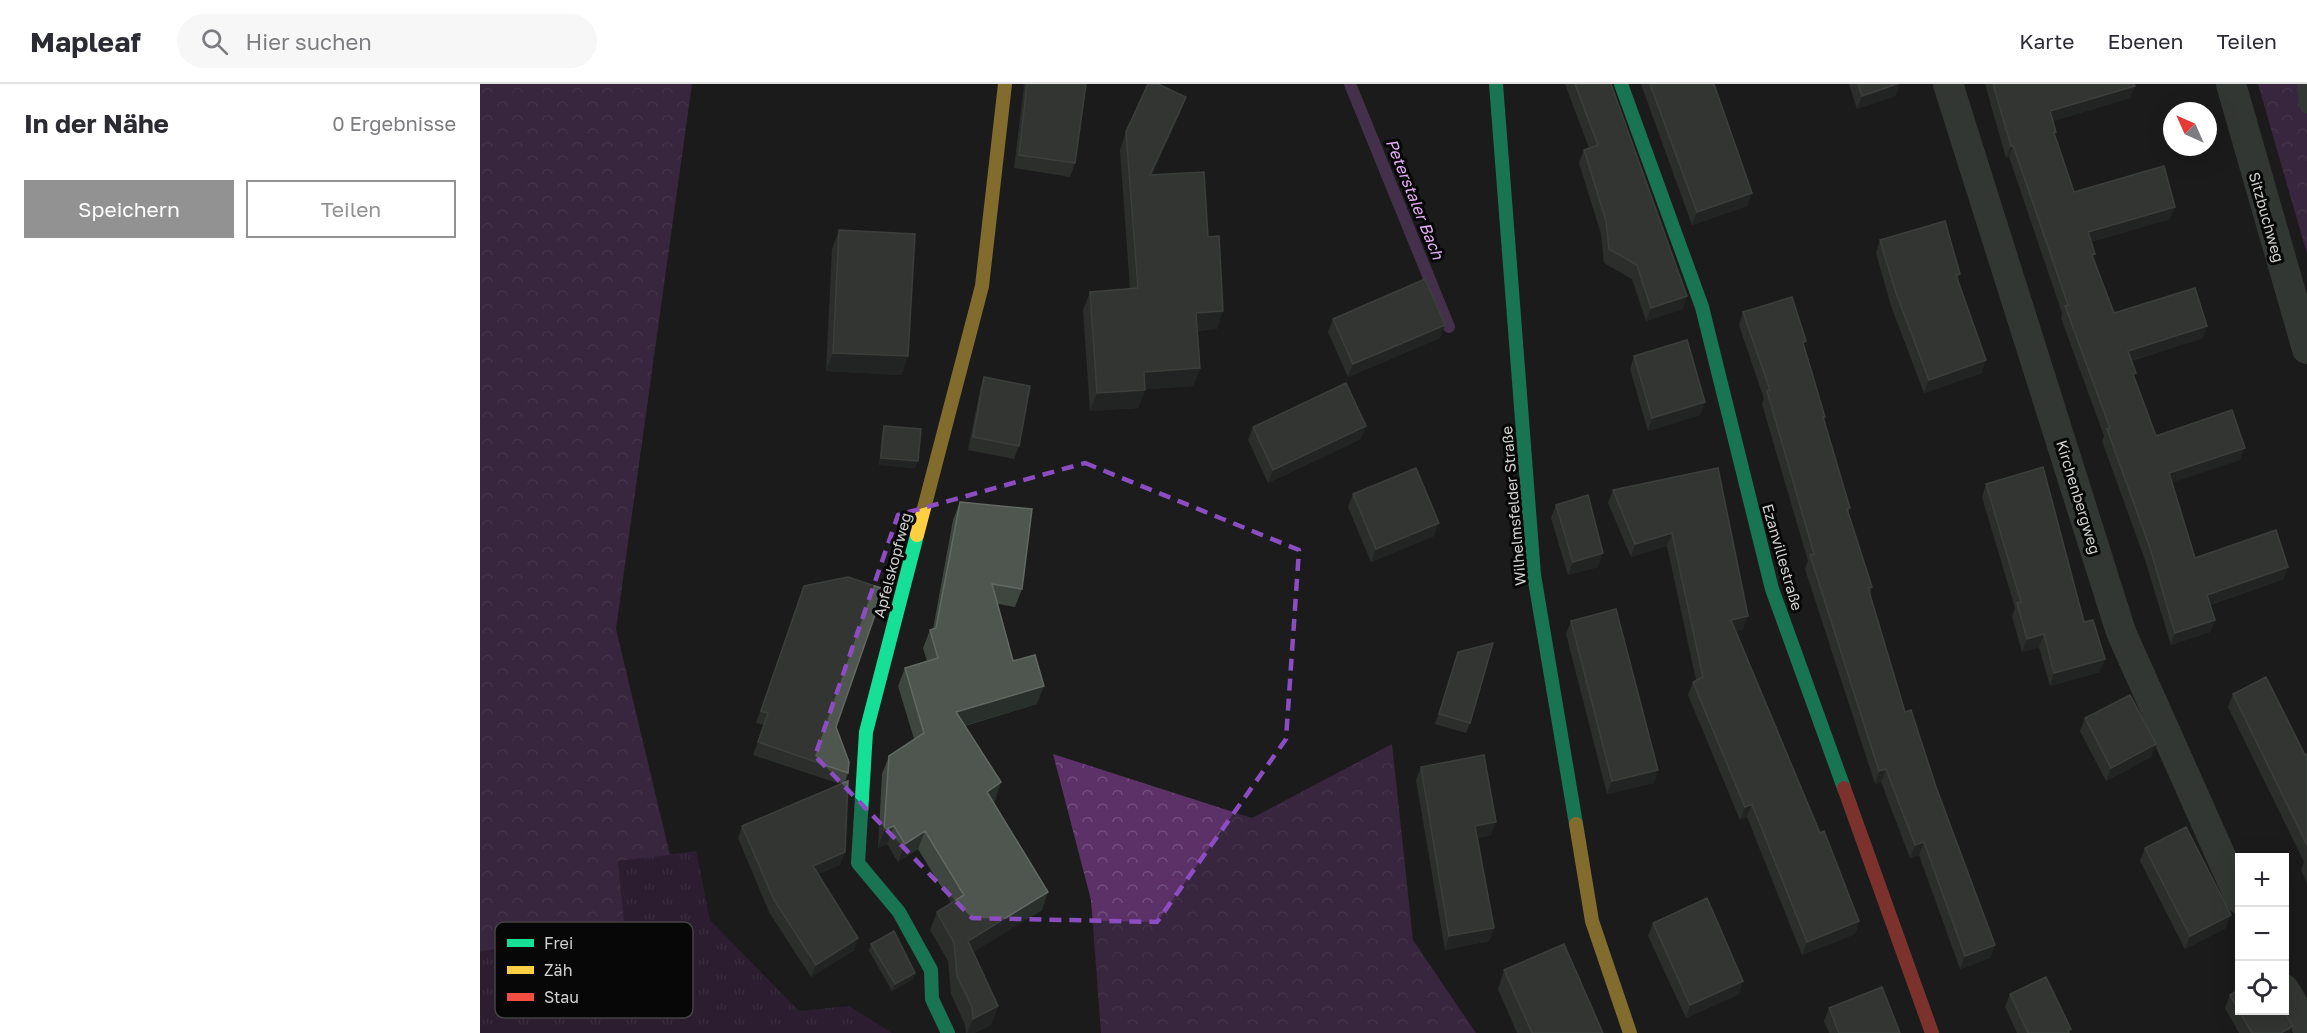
<!DOCTYPE html>
<html lang="de">
<head>
<meta charset="utf-8">
<style>
  body { margin:0; font-family:"Golos Text",sans-serif; background:#f7f7f7; color:#2b2b33 }
  .controls { position:absolute; right:18px; bottom:18px; display:grid; overflow:hidden; border-radius:0px; box-shadow:0 6px 24px #0002 }
  .controls button { width:54px; height:54px; display:grid; place-items:center; padding:0; border:0; border-bottom:2px solid #e1e1e2; background:#fff; color:#2b2b33; font:30px sans-serif }
  .compass { position:absolute; left:1683px; top:18px; width:54px; height:54px; border-radius:50%; background:#fff; box-shadow:0 6px 24px #0002; rotate:315deg }
  .list { margin:0; padding:0; list-style:none }
  h2 { display:flex; justify-content:space-between; align-items:center; height:78px; margin:0; padding:0 24px; font-size:26px }
  h2 small { font-size:20px; font-weight:400; color:#7c7c81 }
  .actions { display:flex; gap:12px; padding:18px 24px }
  .actions a { flex:1; padding:14px 0; border:2px solid #919291; border-radius:0px; text-align:center; font-size:21px; color:#919291 }
  .actions .main { background:#919291; color:#fff }
  .icon { flex:none; width:33px; height:33px; fill:none; stroke:currentColor; stroke-width:2; stroke-linecap:round; stroke-linejoin:round }
  .map { position:relative; flex:none; width:1827px; height:949px; overflow:hidden }
  header { display:flex; align-items:center; gap:36px; box-sizing:border-box; height:84px; padding:0 30px; background:#fff; border-bottom:2px solid #e1e1e2 }
  header strong { font-size:28px }
  nav { display:flex; gap:33px; margin-inline-start:auto; font-size:21px }
  .search { width:420px; height:54px; background:#f7f7f7; display:flex; align-items:center; gap:15px; box-sizing:border-box; padding:0 21px; border-radius:33px; color:#7c7c81; font-size:22px }
  main { display:flex }
  aside { flex:1; background:#fff }
  .map>svg:first-child { display:block }
  .grass { fill:url(#grass-tufts) }
  .forest { fill:url(#forest-crowns) }
  .lines { fill:none; stroke-linecap:round; stroke-linejoin:round }
  .stream { stroke:#794a87; stroke-width:12 }
  .lane { stroke:#515951; stroke-width:15 }
  .street { stroke:#515951; stroke-width:30 }
  .fast { stroke:#16e098; stroke-width:14 }
  .slow { stroke:#ffcf43; stroke-width:14 }
  .jam { stroke:#f24e42; stroke-width:14 }
  .wall { fill:#3e463f }
  .shaded-wall { fill:#292f2a }
  .building { fill:#4e564f; stroke:#626963; stroke-width:1.5 }
  .marked { fill:none; stroke:#8c4dc2; stroke-width:4.5; stroke-dasharray:12 8; stroke-linejoin:round }
  .labels { text-anchor:middle; dominant-baseline:central; stroke-width:6; stroke-linejoin:round; paint-order:stroke }
  .street-label { font-size:15px; fill:#d0d2d0; stroke:#060706 }
  .water-label { font-size:16px; font-style:italic; fill:#e4acf6; stroke:#060706 }
  .key { fill:#060706; stroke:#434443; stroke-width:1.5 }
  .key-label { font-size:16px; fill:#d0d2d0 }
</style>
</head>
<body>
<header>
<strong>Mapleaf</strong>
<div class="search"><svg class="icon" aria-label="search" viewBox="0 0 24 24"><circle cx="10" cy="10" r="6"/><path d="M15 15l6 6"/></svg>Hier suchen</div>
<nav><a>Karte</a><a>Ebenen</a><a>Teilen</a></nav>
</header>
<main>
<aside>
<h2>In der Nähe<small>0 Ergebnisse</small></h2>
<ul class="list">
</ul>
<div class="actions"><a class="main">Speichern</a><a>Teilen</a></div>
</aside>
<div class="map">
<svg width="1827" height="949" viewBox="0 0 1827 949">
  <defs>
    <pattern id="grass-tufts" width="24" height="20" patternUnits="userSpaceOnUse" patternTransform="scale(1.5)"><rect width="24" height="20" fill="#41204b"/><path d="M3 7l-1-3M5 7V3M7 7l1-3M15 17l-1-3M17 17v-4M19 17l1-3" fill="none" stroke="#5b4064"/></pattern>
    <pattern id="forest-crowns" width="20" height="18" patternUnits="userSpaceOnUse" patternTransform="scale(1.5)"><rect width="20" height="18" fill="#5b3168"/><path d="M2 6a3 3 0 1 1 6 0M12 15a3 3 0 1 1 6 0" fill="none" stroke="#724e7d"/></pattern>
  </defs>
  <rect width="100%" height="100%" fill="#1b1c1b"/>
  <path class="grass" d="M216 767 230 836 319 927 369 922 412 949H0V868L143 839 138 777Z"/>
  <path class="forest" d="M0 0H212L136 545 190 771 138 777 144 839 0 868Z
    M1778 0H1827V170Z
    M912 660 933 856 996 949H621L611 816 573 670 772 734Z"/>
  <g class="lines">
    <path class="stream" d="M870 0 969 243"/>
    <path class="lane" d="M1824 0 1827 22"/>
    <path class="street" d="M1468 0 1641 548 1760 815
      M1751 0 1827 265
      M1804 905 1827 943"/>
    <path class="fast" d="M1016 0 1054 491 1096 740
      M1141 0 1222 223 1292 505 1364 704
      M437 451 386 648 378 779 419 828 451 886 452 915 468 949"/>
    <path class="slow" d="M437 451 502 202 525 0
      M1096 740 1112 837 1150 949"/>
    <path class="jam" d="M1364 704 1452 949"/>
  </g>
  <path class="wall" d="M543 0H606L595 79 590 93 534 84 544 2Z
    M1085 0H1131L1203 225 1166 237 1152 195 1124 179 1121 150 1099 79 1104 66 1109 64Z
    M1161 0H1234L1272 109 1267 122 1212 141Z
    M1369 0H1420L1415 12 1377 25Z
    M1505 0H1654L1650 14 1573 37 1575 52 1594 108 1690 135 1611 158 1613 176 1634 229 1723 254 1651 277 1654 294 1676 352 1760 376 1692 398 1715 474 1804 495 1730 521 1735 536 1730 548 1691 561 1665 476 1622 357 1624 352 1581 234 1582 229 1529 73 1526 74Z
    M706 13 699 31 672 91 728 153 737 245 717 247 720 284 713 302 665 305 658 324 610 327 603 226 610 208 650 205 640 66 646 48Z
    M359 146 422 291 346 287 352 165Z
    M1400 156 1480 190 1477 196 1502 289 1444 309 1411 222 1396 169Z
    M1263 228 1324 263 1344 337 1370 424 1368 428 1392 503 1390 510 1425 628 1456 703 1515 861 1510 874 1480 885 1439 771 1430 774 1401 698 1395 700 1325 485 1328 477 1282 320 1284 315 1259 241Z
    M853 235 960 254 868 293 848 248Z
    M1154 272 1225 318 1220 331 1168 347 1150 285Z
    M504 293 539 362 534 375 488 366 500 306Z
    M404 342 438 377 435 384 399 381 402 349Z
    M773 343 881 355 788 399 768 356Z
    M1238 384 1263 545 1256 547 1340 749 1379 837 1375 850 1322 871 1267 733 1260 736 1208 611 1213 598 1216 596 1187 462 1151 473 1128 419 1133 406Z
    M1506 400 1604 538 1620 588 1570 602 1559 563 1542 568 1532 532 1535 524 1502 413Z
    M873 410 954 452 891 478 868 423Z
    M480 418 542 505 535 523 518 520 533 577 557 620 485 642 515 717 513 718 562 826 493 868 518 922 511 941 494 949H486L485 941 471 910 468 877 450 846 457 828 471 819 438 765 418 778 407 760 398 764 402 690 409 672 434 655 418 602 425 584 447 577 443 564 450 546 453 545 473 436Z
    M1076 421 1118 483 1088 491 1071 434Z
    M324 502 356 643 368 689 365 698V768L360 781 338 790 374 866 331 893 289 828 258 754 262 742 360 700 273 671 284 641 276 639Z
    M1091 537 1174 699 1127 710 1086 550Z
    M978 568 990 639 986 649 955 640Z
    M1753 610 1825 671 1827 670V799L1821 786 1824 778 1748 623Z
    M1605 634 1671 673 1626 697 1600 647Z
    M941 683 1011 751 997 754 1014 844 1009 857 965 866 936 696Z
    M1665 764 1746 844 1705 865 1660 777Z
    M1173 839 1259 910 1206 934 1168 852Z
    M391 860 433 895 412 907 389 867Z
    M1024 886 1123 949H1037L1018 905Z
    M1530 910 1591 945 1589 949H1537L1525 923Z
    M1750 911 1813 942 1810 949H1759L1745 924Z
    M1349 924 1420 949H1349L1344 937Z"/>
  <path class="shaded-wall" d="M1417 0H1420L1415 12 1377 25 1382 12Z
    M1655 2 1650 14 1566 39 1570 27Z
    M706 13 699 31 664 109 670 91Z
    M1533 61 1529 73 1526 74 1531 62Z
    M1272 109 1267 122 1212 141 1217 128Z
    M1695 123 1690 135 1603 160 1608 148Z
    M1207 212 1203 225 1166 237 1171 224Z
    M743 227 737 245 709 247 716 229Z
    M965 241 960 254 868 293 873 280Z
    M1727 242 1723 254 1643 279 1648 267Z
    M353 269 428 272 422 291 346 287Z
    M1506 276 1502 289 1444 309 1449 296Z
    M720 284 713 302 657 306 664 288Z
    M665 306 658 324 610 327 617 309Z
    M1225 318 1220 331 1168 347 1172 334Z
    M886 342 881 355 788 399 793 386Z
    M1765 364 1760 376 1684 401 1689 389Z
    M401 374 438 377 435 384 399 381Z
    M959 439 954 452 891 478 896 465Z
    M1192 449 1187 462 1151 473 1155 460Z
    M1123 469 1118 483 1088 491 1093 478Z
    M1808 483 1804 495 1722 523 1727 511Z
    M1268 532 1263 545 1246 549 1251 536Z
    M1735 536 1730 548 1691 561 1695 549Z
    M1564 550 1559 563 1542 568 1547 555Z
    M1625 575 1620 588 1570 602 1574 589Z
    M564 602 557 620 470 646 476 628Z
    M1676 660 1671 673 1626 697 1631 684Z
    M1406 685 1401 698 1395 700 1399 687Z
    M1178 686 1174 699 1127 710 1132 697Z
    M521 698 515 717 500 726 507 708Z
    M1272 720 1267 733 1260 736 1265 723Z
    M1016 738 1011 751 990 755 995 742Z
    M414 742 407 760 398 764 404 746Z
    M445 747 438 765 418 778 425 760Z
    M1444 758 1439 771 1430 774 1435 761Z
    M365 768 360 781 328 794 333 782Z
    M568 808 562 826 482 875 488 857Z
    M1751 831 1746 844 1705 865 1710 852Z
    M1379 837 1375 850 1322 871 1327 858Z
    M1014 844 1009 857 965 866 969 852Z
    M378 854 374 866 331 893 336 881Z
    M1515 861 1510 874 1480 885 1485 872Z
    M435 889 433 895 412 907 415 900Z
    M1263 897 1259 910 1206 934 1210 921Z
    M518 922 511 941 494 949H487L493 935Z
    M1813 942 1810 949H1801Z"/>
  <path class="building" d="M547 0H606L595 79 539 71Z
    M668 0H678L706 13 670 91 724 88 728 153 739 152 743 227 716 229 720 284 664 288 665 306 617 309 610 208 658 204 646 48Z
    M1095 0H1131L1207 212 1171 224 1157 181 1129 165 1126 137 1104 66 1118 61Z
    M1170 0H1234L1272 109 1217 128Z
    M1378 0H1417L1382 12Z
    M1513 0H1654L1655 2 1570 27 1576 48 1574 49 1594 108 1684 82 1695 123 1608 148 1615 170 1612 171 1634 229 1715 204 1727 242 1648 267 1656 289 1653 290 1676 352 1752 326 1765 364 1689 389 1715 474 1796 446 1808 483 1727 511 1735 536 1695 549 1670 464 1627 345 1630 344 1585 222 1588 221 1533 61 1531 62Z
    M1465 137 1480 190 1476 191 1506 276 1449 296 1416 209 1400 156Z
    M359 146 435 150 428 272 353 269Z
    M945 195 965 241 873 280 853 235Z
    M1312 213 1326 257 1323 259 1345 333H1343L1370 424 1367 425 1392 503 1388 504 1425 628 1431 626 1456 703 1515 861 1485 872 1444 758 1435 761 1406 685 1399 687 1330 471 1334 470 1287 307 1290 306 1263 228Z
    M1207 256 1225 318 1172 334 1154 272Z
    M504 293 550 302 539 362 493 353Z
    M866 299 886 342 793 386 773 343Z
    M404 342 441 345 438 377 401 374Z
    M1563 383 1604 538 1613 536 1625 575 1574 589 1564 550 1547 555 1537 519 1541 518 1506 400Z
    M936 384 959 439 896 465 873 410Z
    M1238 384 1268 532 1251 536 1340 749 1344 747 1379 837 1327 858 1272 720 1265 723 1213 598 1223 593 1192 449 1155 460 1133 406Z
    M1108 411 1123 469 1093 478 1076 421Z
    M480 418 552 425 542 505 512 500 533 577 555 571 564 602 476 628 521 698 507 708 568 808 488 857 518 922 493 935 492 923 477 892 474 859 457 828 484 811 445 747 425 760 414 742 404 746 409 672 444 649 425 584 458 574 450 546 456 544Z
    M368 493 404 505 356 643 369 678 368 689 278 658 288 629 281 627 324 502Z
    M1136 525 1178 686 1132 697 1091 537Z
    M1013 559 990 639 959 630 978 568Z
    M1786 593 1825 671 1827 670V761L1753 610Z
    M1650 611 1676 660 1631 684 1605 634Z
    M1004 671 1016 738 995 742 1014 844 969 852 941 683Z
    M368 697 365 768 333 782 378 854 336 881 294 816 262 742Z
    M1706 743 1751 831 1710 852 1665 764Z
    M1227 814 1263 897 1210 921 1173 839Z
    M414 847 435 889 415 900 391 860Z
    M1084 860 1123 949H1052L1024 886Z
    M1566 893 1591 945 1588 946 1589 949H1548L1530 910Z
    M1402 903 1420 949H1359L1349 924Z
    M1760 905V927H1804L1813 942 1801 949H1772L1750 911Z"/>
  <path d="M0 0H1827V949H0ZM605 379 819 466 806 655 677 838 492 834 335 672 418 431Z" fill="#1b1c1b" fill-opacity=".55" fill-rule="evenodd"/>
  <path class="marked" d="M605 379 819 466 806 655 677 838 492 834 335 672 418 431Z"/>
  <g class="labels">
    <g class="street-label">
      <text transform="translate(1787 133) rotate(74)">Sitzbuchweg</text>
      <text transform="translate(1599 413) rotate(73)">Kirchenbergweg</text>
      <text transform="translate(1033 422) rotate(-95)">Wilhelmsfelder Straße</text>
      <text transform="translate(1303 473) rotate(74)">Ezanvillestraße</text>
      <text transform="translate(412 481) rotate(-75)">Apfelskopfweg</text>
    </g>
    <g class="water-label">
      <text transform="translate(935 115) rotate(68)">Peterstaler Bach</text>
    </g>
  </g>
  <rect x="15" y="838" width="198" height="96" rx="9" class="key"/>
  <rect x="27" y="855" width="27" height="8" fill="#16e098"/>
  <rect x="27" y="882" width="27" height="8" fill="#ffcf43"/>
  <rect x="27" y="909" width="27" height="8" fill="#f24e42"/>
  <g class="key-label">
    <text x="64" y="865">Frei</text>
    <text x="64" y="892">Zäh</text>
    <text x="64" y="919">Stau</text>
  </g>
</svg>
<div class="controls">
<button>+</button>
<button>−</button>
<button><svg class="icon" aria-label="locate" viewBox="0 0 24 24"><circle cx="12" cy="12" r="6"/><path d="M12 2v4M12 18v4M2 12h4M18 12h4"/></svg></button>
</div>
<svg class="compass" viewBox="-18 -18 36 36"><path d="M0-13l5 13h-10z" fill="#e53935"/><path d="M0 13l5-13h-10z" fill="#7c7c81"/></svg>
</div>
</main>
</body>
</html>
